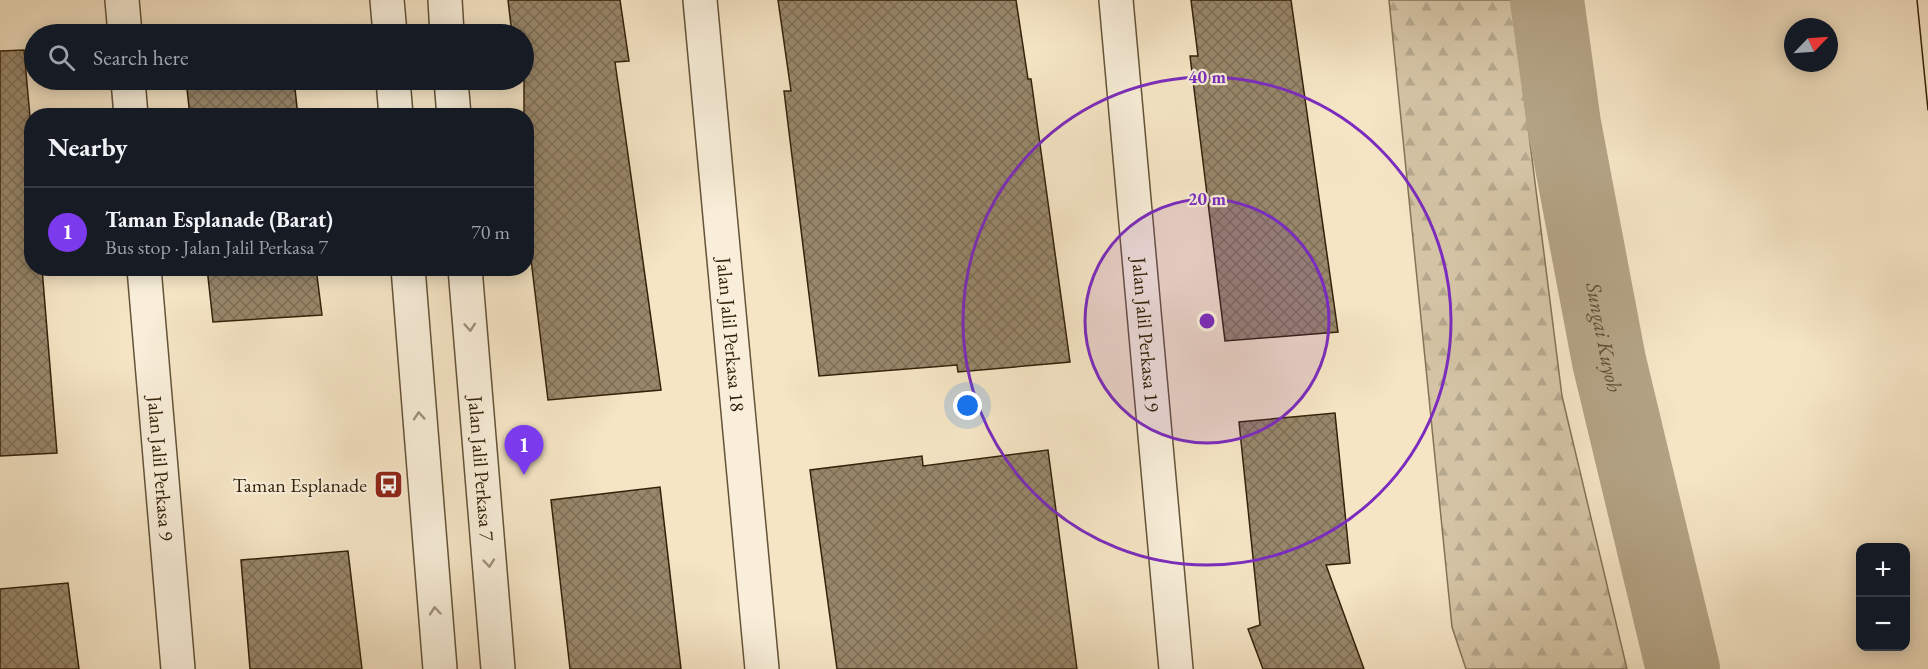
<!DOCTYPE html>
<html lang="en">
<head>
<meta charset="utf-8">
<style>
  body { margin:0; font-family:"EB Garamond",serif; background:#20242c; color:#f1f3f6 }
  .controls { position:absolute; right:18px; bottom:18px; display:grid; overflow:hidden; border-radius:12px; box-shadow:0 3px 15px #0003 }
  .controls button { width:54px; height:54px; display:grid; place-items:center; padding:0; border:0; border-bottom:2px solid #363941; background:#171b24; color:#f1f3f6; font:30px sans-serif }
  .compass { position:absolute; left:1784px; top:18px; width:54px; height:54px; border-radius:50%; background:#171b24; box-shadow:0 3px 15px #0003; rotate:65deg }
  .you { position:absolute; left:968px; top:406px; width:21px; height:21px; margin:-15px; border:4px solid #fff; border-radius:50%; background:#1a73e8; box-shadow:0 0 0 9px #1a73e833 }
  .badge { display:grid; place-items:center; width:39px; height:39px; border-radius:50%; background:#7c3aed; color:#fff; font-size:20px; font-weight:700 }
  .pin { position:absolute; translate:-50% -50px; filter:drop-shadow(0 2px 3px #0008) }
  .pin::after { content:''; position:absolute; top:32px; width:21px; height:18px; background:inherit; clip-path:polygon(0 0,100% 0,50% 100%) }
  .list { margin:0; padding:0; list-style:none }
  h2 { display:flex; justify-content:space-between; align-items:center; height:78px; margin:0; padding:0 24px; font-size:26px }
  h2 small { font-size:20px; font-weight:400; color:#9ea1a6 }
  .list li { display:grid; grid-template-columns:39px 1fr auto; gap:18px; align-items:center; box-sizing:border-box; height:90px; padding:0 24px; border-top:2px solid #363941 }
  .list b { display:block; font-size:22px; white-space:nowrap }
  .list p { margin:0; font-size:20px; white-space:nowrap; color:#9ea1a6 }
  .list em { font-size:20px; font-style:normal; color:#9ea1a6 }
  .icon { flex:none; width:33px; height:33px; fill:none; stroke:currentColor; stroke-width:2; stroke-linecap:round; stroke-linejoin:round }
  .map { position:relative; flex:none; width:1928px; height:669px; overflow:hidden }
  .search { position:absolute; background:#171b24; box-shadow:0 3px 15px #0003; left:24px; top:24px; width:510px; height:66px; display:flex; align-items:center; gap:15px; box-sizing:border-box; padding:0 21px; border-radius:33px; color:#9ea1a6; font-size:22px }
  .panel { position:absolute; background:#171b24; box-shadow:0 3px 15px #0003; left:24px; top:108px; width:510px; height:168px; border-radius:24px }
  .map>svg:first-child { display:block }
  .forest { fill:url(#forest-firs); stroke:#847357; stroke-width:1.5 }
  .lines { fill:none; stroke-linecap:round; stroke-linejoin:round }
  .river { stroke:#b3a385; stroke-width:74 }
  .building { fill:url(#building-cross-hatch); stroke:#332209; stroke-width:1.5 }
  .minor-casing { stroke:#645338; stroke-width:36 }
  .tertiary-casing { stroke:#645338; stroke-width:36 }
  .minor { stroke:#f8eed9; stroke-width:33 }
  .tertiary { stroke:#f8eed9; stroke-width:33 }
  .tram { stroke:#332209; stroke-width:1.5 }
  .oneway { stroke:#9f927b }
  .ring { fill:none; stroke:#7b2cbf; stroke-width:3 }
  .labels { text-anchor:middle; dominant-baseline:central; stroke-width:4.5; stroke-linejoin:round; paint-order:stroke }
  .street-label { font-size:20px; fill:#332209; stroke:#f8eed9 }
  .poi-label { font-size:20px; fill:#332209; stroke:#f8eed9; text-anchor:end }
  .water-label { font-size:21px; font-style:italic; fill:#604f34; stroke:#f8eed9 }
  .centre { fill:#7b2cbf; stroke:#f8eed9; stroke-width:3 }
  .ring-label { font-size:18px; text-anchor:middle; font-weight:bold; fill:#7b2cbf; stroke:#f8eed9; stroke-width:4.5; stroke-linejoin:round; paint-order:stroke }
</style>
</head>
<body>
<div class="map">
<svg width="1928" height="669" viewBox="0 0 1928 669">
  <defs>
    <pattern id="forest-firs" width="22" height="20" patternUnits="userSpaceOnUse" patternTransform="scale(1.5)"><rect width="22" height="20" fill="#d4c4a5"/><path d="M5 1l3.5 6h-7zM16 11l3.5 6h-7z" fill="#b6a88d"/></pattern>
    <pattern id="building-cross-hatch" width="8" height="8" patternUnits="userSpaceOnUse" patternTransform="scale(1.5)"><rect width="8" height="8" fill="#98876b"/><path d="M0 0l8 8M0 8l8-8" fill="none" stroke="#7d6e56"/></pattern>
  </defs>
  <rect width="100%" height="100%" fill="#f5e5c5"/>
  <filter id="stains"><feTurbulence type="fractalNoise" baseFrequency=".00333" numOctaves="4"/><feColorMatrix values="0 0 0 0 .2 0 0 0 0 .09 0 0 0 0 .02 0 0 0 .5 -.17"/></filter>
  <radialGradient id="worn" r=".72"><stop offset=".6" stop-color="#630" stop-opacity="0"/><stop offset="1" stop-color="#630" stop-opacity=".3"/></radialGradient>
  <path class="forest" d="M1389 0H1512L1562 396 1627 669H1466L1452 627Z"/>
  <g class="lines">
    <path class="river" id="s1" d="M1547 0 1564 124 1609 361 1683 669"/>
  </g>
  <path class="building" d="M508 0H620L629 61 615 62 661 390 548 400 526 218V116H524V34H512Z
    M778 0H1016L1028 79H1031L1070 362 958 372 957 365 819 376 784 91H791Z
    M1191 0H1291L1338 332 1225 341 1190 56H1198Z
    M24 50 32 139V268H42L57 453 0 456V51Z
    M186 80H294L298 116H190Z
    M207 268H316L322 315 213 322Z
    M1335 413 1350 563 1326 565 1364 669H1263L1248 629 1260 625 1239 422Z
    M1048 450 1077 669H837L810 470 922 456 923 466Z
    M660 487 681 669H570L551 500Z
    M348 551 362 669H250L241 560Z
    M68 583 79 669H0V589Z"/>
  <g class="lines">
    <defs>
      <g id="minor">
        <path d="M122 0 125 34"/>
        <path id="s2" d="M700 0 762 669"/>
        <path id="s3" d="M1116 0 1176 669"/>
        <path d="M128 80 131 116"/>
        <path id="s4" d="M144 268 178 669"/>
      </g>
      <g id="tertiary">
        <path d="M387 0 390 34"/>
        <path d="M445 0 447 34"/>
        <path d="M393 80 396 116"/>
        <path d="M451 80 454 116"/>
        <path d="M408 268 440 669"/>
        <path id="s5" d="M465 268 498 669"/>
      </g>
    </defs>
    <use href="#minor" class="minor-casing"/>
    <use href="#tertiary" class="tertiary-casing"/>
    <use href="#minor" class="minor"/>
    <use href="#tertiary" class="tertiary"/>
    <path class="tram" d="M1917 0 1928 110"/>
  </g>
  <defs><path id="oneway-chevron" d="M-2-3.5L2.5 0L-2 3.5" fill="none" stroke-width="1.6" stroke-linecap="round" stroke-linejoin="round" transform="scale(1.5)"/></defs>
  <g class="oneway">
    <use href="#oneway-chevron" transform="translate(470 327) rotate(86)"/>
    <use href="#oneway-chevron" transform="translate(419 416) rotate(-94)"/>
    <use href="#oneway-chevron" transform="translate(489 563) rotate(85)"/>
    <use href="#oneway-chevron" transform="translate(435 611) rotate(-95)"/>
  </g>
  <circle cx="1207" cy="321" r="122" fill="#7b2cbf" fill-opacity=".12"/>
  <g class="ring">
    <circle cx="1207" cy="321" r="122"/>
    <circle cx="1207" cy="321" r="244"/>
  </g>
  <defs>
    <symbol id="bus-square" viewBox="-11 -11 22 22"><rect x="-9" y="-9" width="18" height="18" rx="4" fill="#8f2418" stroke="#f8eed9"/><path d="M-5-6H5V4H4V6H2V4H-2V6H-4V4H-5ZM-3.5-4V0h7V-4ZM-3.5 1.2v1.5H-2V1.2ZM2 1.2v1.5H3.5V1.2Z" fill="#fff"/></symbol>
  </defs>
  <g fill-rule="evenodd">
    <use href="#bus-square" x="372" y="468" width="33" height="33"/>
  </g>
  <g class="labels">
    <g class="street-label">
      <text stroke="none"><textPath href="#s2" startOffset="336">Jalan Jalil Perkasa 18</textPath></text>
      <text stroke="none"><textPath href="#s3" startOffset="336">Jalan Jalil Perkasa 19</textPath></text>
      <text stroke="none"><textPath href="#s4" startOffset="201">Jalan Jalil Perkasa 9</textPath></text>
      <text stroke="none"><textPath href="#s5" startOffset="201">Jalan Jalil Perkasa 7</textPath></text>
    </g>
    <g class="poi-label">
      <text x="367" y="485">Taman Esplanade</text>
    </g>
    <g class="water-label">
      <text stroke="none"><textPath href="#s1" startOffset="342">Sungai Kuyoh</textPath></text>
    </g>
  </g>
  <circle cx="1207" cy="321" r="9" class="centre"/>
  <g class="ring-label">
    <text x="1207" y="83">40 m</text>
    <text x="1207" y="205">20 m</text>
  </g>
  <rect width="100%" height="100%" filter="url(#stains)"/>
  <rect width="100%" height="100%" fill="url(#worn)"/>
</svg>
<div class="controls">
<button>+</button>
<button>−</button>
</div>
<svg class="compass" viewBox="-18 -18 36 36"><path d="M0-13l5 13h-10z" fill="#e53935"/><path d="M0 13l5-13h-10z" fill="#9ea1a6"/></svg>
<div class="you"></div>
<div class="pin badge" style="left:524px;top:475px">1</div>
<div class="search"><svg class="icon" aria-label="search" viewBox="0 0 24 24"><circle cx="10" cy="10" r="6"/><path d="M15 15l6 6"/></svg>Search here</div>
<section class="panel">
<h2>Nearby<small></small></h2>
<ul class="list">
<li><span class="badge">1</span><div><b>Taman Esplanade (Barat)</b><p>Bus stop · Jalan Jalil Perkasa 7</p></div><em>70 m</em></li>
</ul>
</section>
</div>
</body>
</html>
